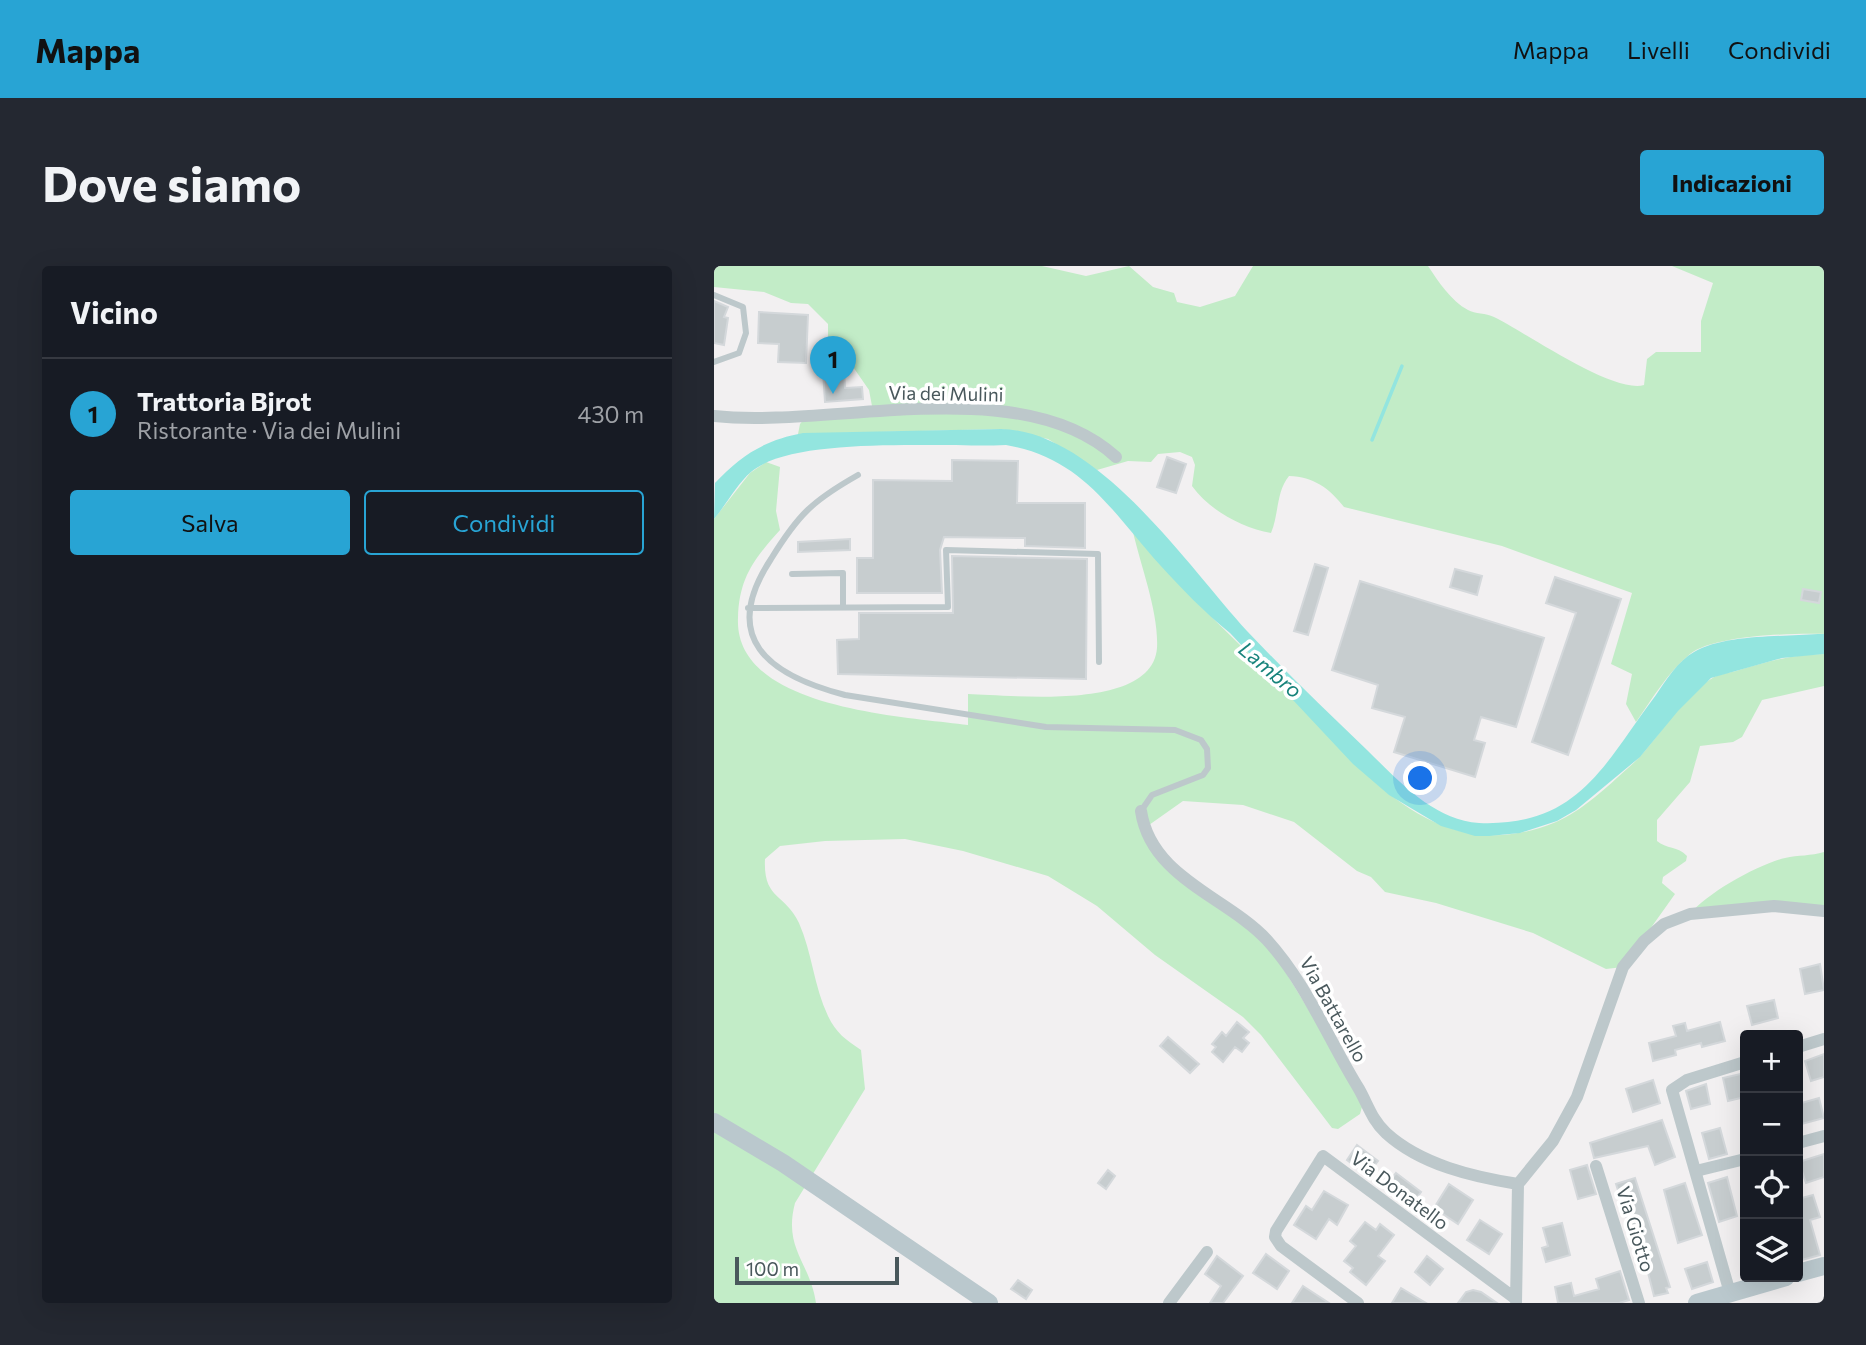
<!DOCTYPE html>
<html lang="it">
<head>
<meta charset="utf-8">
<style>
  body { margin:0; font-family:Commissioner,sans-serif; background:#242831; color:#f1f3f6 }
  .controls { position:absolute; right:21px; bottom:21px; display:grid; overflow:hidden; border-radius:7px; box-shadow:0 7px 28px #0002 }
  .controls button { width:63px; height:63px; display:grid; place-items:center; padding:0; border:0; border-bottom:2px solid #363941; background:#171b24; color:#f1f3f6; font:35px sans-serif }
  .scale { position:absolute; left:21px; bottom:18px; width:164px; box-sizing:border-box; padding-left:7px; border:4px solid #49585c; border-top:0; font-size:19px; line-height:24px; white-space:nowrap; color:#49585c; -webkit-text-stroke:5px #fff; paint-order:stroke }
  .you { position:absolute; left:707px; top:513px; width:24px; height:24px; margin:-18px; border:5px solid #fff; border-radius:50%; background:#1a73e8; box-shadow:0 0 0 10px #1a73e833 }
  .badge { display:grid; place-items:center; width:46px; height:46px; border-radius:50%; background:#28a4d4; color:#111; font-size:23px; font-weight:700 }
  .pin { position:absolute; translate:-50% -58px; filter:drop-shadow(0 2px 4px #0008) }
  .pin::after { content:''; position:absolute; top:37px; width:24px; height:21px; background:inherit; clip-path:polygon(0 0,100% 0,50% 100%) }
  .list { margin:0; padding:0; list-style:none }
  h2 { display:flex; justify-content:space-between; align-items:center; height:91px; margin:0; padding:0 28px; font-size:30px }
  h2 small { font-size:23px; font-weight:400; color:#9ea1a6 }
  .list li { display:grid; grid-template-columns:46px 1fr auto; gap:21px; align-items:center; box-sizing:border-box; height:112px; padding:0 28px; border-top:2px solid #363941 }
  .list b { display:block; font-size:26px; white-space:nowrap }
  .list p { margin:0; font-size:23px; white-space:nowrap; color:#9ea1a6 }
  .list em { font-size:23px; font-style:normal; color:#9ea1a6 }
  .actions { display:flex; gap:14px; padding:21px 28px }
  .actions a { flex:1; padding:16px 0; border:2px solid #28a4d4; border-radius:7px; text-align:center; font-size:24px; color:#28a4d4 }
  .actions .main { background:#28a4d4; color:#111 }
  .icon { flex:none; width:38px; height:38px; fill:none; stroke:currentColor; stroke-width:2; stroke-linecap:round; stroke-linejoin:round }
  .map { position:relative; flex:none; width:1110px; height:1037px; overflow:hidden; border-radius:7px }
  header { display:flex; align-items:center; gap:42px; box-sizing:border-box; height:98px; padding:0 35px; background:#28a4d4; color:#111 }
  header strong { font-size:33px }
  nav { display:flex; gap:38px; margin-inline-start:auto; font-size:24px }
  .intro { display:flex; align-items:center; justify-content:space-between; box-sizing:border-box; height:168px; padding:0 42px }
  h1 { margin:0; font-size:49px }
  .button { padding:18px 32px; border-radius:7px; background:#28a4d4; color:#111; font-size:24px; font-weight:700 }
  main { display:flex; gap:42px; padding:0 42px }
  aside { flex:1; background:#171b24; border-radius:7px; box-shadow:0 7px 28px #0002 }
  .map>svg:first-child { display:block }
  .green { fill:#c2ecc7 }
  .water { fill:#93e5df }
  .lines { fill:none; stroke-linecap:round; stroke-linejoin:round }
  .stream { stroke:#93e5df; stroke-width:3.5 }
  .building { fill:#c7cdcf; stroke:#d4d8db; stroke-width:2 }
  .lane { stroke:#bdc8cb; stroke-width:6 }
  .street { stroke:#bdc8cb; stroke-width:12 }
  .secondary { stroke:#bac8cd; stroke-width:18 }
  .labels { text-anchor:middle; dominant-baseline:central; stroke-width:7; stroke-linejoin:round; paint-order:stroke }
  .street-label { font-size:19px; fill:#49585c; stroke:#fff }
  .water-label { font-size:21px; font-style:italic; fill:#17837b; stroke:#fff }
</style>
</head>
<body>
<header>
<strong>Mappa</strong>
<nav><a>Mappa</a><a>Livelli</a><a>Condividi</a></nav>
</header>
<div class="intro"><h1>Dove siamo</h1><a class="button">Indicazioni</a></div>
<main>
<aside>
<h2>Vicino<small></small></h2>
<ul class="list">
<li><span class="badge">1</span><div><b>Trattoria Bjrot</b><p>Ristorante · Via dei Mulini</p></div><em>430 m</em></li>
</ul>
<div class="actions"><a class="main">Salva</a><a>Condividi</a></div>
</aside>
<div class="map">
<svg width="1110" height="1037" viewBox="0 0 1110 1037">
  <rect width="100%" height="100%" fill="#f2f0f1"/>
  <path class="green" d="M0 0H328L372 10 415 0 439 21 460 27 463 36 486 41 521 30 539 0H714C724 15 737 35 754 44 761 48 772 47 780 51 811 66 899 128 930 119L933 93 942 86H987V55L999 17 958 0H1110V368C1079 367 1000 369 976 388 954 406 938 433 922 456L912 438 918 408 897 398 918 327 788 280 630 241C615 222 600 211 575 210 562 226 565 248 557 267 528 262 495 244 478 220L481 199 478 191 466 186 444 188 437 196 414 195 383 204 334 173 287 163 84 168 86 158 91 152 158 140 155 124 137 98 120 85 114 73V58L94 38 77 37 50 26 0 21Z
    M52 196 66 201 62 245 66 264C40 293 25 312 24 352 20 443 189 450 254 459V428C297 429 438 446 443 382 445 347 427 301 419 266 465 323 519 370 569 422 644 499 719 607 842 556 868 545 893 521 914 502 943 478 965 431 997 413 1004 408 1014 407 1022 405 1052 396 1079 388 1110 388V420L1048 434 1028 471 1019 476 986 480 976 516 943 554V575C952 583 964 580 973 590L972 595 949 611 948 617 961 628 909 701 892 703 819 667 722 637 671 626 657 611 643 605 580 556 529 539 469 535 435 559 447 590 550 671 650 834 646 848 624 863 618 862 547 769 529 751 441 689 383 640 334 610 249 585 191 573 111 575 66 580 51 593C49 634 71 627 85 657 98 686 100 721 114 750 122 767 132 774 147 784L151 823 81 937C69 983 96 996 102 1037H0V253L36 207Z
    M1110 586V645L1060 640 976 648C993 627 1045 598 1071 592 1084 589 1097 590 1110 586Z"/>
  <path class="water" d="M287 163C383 165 473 299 533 365 572 406 612 445 653 484 684 514 719 554 765 557 865 561 890 498 942 429 952 414 964 395 980 386 1011 368 1068 371 1104 368H1110V388L1068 392 997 412 964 445 926 491 862 544 843 555 806 567 775 570H761L727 560 675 529 639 498 516 367C490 346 468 323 446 299 398 246 369 192 292 179 231 182 80 169 37 206 23 218 12 239 0 253L1 217C27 189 51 174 89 167Z"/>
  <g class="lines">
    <path class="stream" d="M658 174 688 100"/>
  </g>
  <path class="building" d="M0 35 14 41 10 51 14 52 10 79 0 77Z
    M45 46 94 49 92 97 64 96 65 78 44 77Z
    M130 104 131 122 148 121 149 133 111 136 109 105Z
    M453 191 472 198 462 227 443 221Z
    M238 194 304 195 303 237H371V282L311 280V272L230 271 226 284 228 327H143V292H159V214L238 215Z
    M136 273V284L84 286V276Z
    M238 290 373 293 372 413 124 408 123 374 145 373V347H239Z
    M601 298 614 302 594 369 580 365Z
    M741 303 768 310 763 329 736 321Z
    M841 311 907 333 854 489 818 476 862 347 832 337Z
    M646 315 830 372 802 461 767 451 760 474 771 477 761 511 680 486 691 451 658 442 664 419 618 404Z
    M1089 323 1107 326 1105 337 1087 334Z
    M1106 698 1110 724 1091 728 1086 703Z
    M1060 734 1064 752 1038 759 1033 740Z
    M523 756 535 766 529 772 535 777 528 786 521 781 509 796 498 786 502 781 498 778 508 766 512 770Z
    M1006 756 1011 775 988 781 987 777 961 784 962 789 939 795 935 777 962 770 959 760 971 757 973 765Z
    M454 771 485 798 476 807 446 780Z
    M1110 788V811L1097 815 1091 795Z
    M1031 807V831L1014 835 1009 812Z
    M939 814 946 837 919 846 912 823Z
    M992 818 996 838 977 843 972 825Z
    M1105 832 1110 852 1084 859V838Z
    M948 854 961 891 941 899 934 880 880 892 876 877Z
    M1006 862 1013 888 995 893 988 867Z
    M643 879 664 895 653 909 633 894Z
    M1110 888V911L1092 917 1085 896Z
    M873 899 882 928 864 933 856 904Z
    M394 904 401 910 392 923 384 917Z
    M682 907 707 926 699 937 673 918Z
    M1013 911 1023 950 1005 956 994 917Z
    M921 912 956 1021 952 1022 954 1027 940 1030 932 999 928 1000 902 918Z
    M971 917 988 969 964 977 950 924Z
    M735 918 759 934 744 958 720 942Z
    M610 925 634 939 623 959 615 953 602 973 580 959 592 940 598 944Z
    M1099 929 1106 951 1096 954 1106 989 1084 995V933Z
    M766 954 788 968 775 988 753 974Z
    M651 956 662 964 666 958 680 969 664 990 671 995 652 1019 636 1006 639 1002 630 995 642 980 636 975Z
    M848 957 856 989 832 996 828 982 834 980 829 962Z
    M552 988 575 1005 563 1023 539 1007Z
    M503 990 529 1010 509 1037H496L507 1020 491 1008Z
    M713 990 729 1003 716 1019 701 1006Z
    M993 996 999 1016 978 1023 971 1003Z
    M906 1005 915 1034 905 1037H844L841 1021 857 1017 860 1030 885 1023 882 1013Z
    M304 1014 318 1024 312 1033 297 1023Z
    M589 1020 615 1037H578Z
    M687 1022 712 1037H678Z
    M759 1024 767 1026 783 1037H744L752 1026Z"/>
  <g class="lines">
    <path class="lane" d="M0 29 29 41 32 67 25 87 0 96
      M144 209C98 235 84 249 57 293 5 372 54 409 131 429L332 461 461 464 487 474 493 483 494 502 489 509 438 529 427 545
      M78 308 129 307V341
      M34 342 234 341 232 284 384 288 385 396"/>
    <path class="street" d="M0 150C118 163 307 104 402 191
      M427 545C437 612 513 631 553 674 593 718 614 773 645 823 654 839 658 854 672 867 707 899 760 911 804 918
      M1084 781 1110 773
      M1084 877 1110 870
      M882 900 925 1037
      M982 905 1031 893
      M1016 1027 958 824 973 814 1031 796
      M455 1037 493 986
      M644 1037 567 980 561 971 562 965 609 890 802 1033
      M802 1037 804 918 839 875 863 831 909 701 930 675 950 658 976 648 1060 640 1110 645"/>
    <path class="secondary" d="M0 856 69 897 275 1037
      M1084 1007 1110 1000
      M983 1037 1072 1011"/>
  </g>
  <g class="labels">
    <g class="street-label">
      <text transform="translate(232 127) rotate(1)">Via dei Mulini</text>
      <text transform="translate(620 743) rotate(61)">Via Battarello</text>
      <text transform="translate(686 924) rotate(37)">Via Donatello</text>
      <text transform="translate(922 963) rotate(73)">Via Giotto</text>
    </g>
    <g class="water-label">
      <text transform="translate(557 403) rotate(40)">Lambro</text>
    </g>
  </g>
</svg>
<div class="controls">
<button>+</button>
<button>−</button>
<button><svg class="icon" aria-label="locate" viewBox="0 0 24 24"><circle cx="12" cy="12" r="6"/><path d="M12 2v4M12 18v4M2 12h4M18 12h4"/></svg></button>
<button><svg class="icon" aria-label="layers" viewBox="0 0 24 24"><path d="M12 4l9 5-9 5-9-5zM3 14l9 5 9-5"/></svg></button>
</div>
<div class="scale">100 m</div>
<div class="you"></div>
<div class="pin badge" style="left:119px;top:128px">1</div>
</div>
</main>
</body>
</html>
